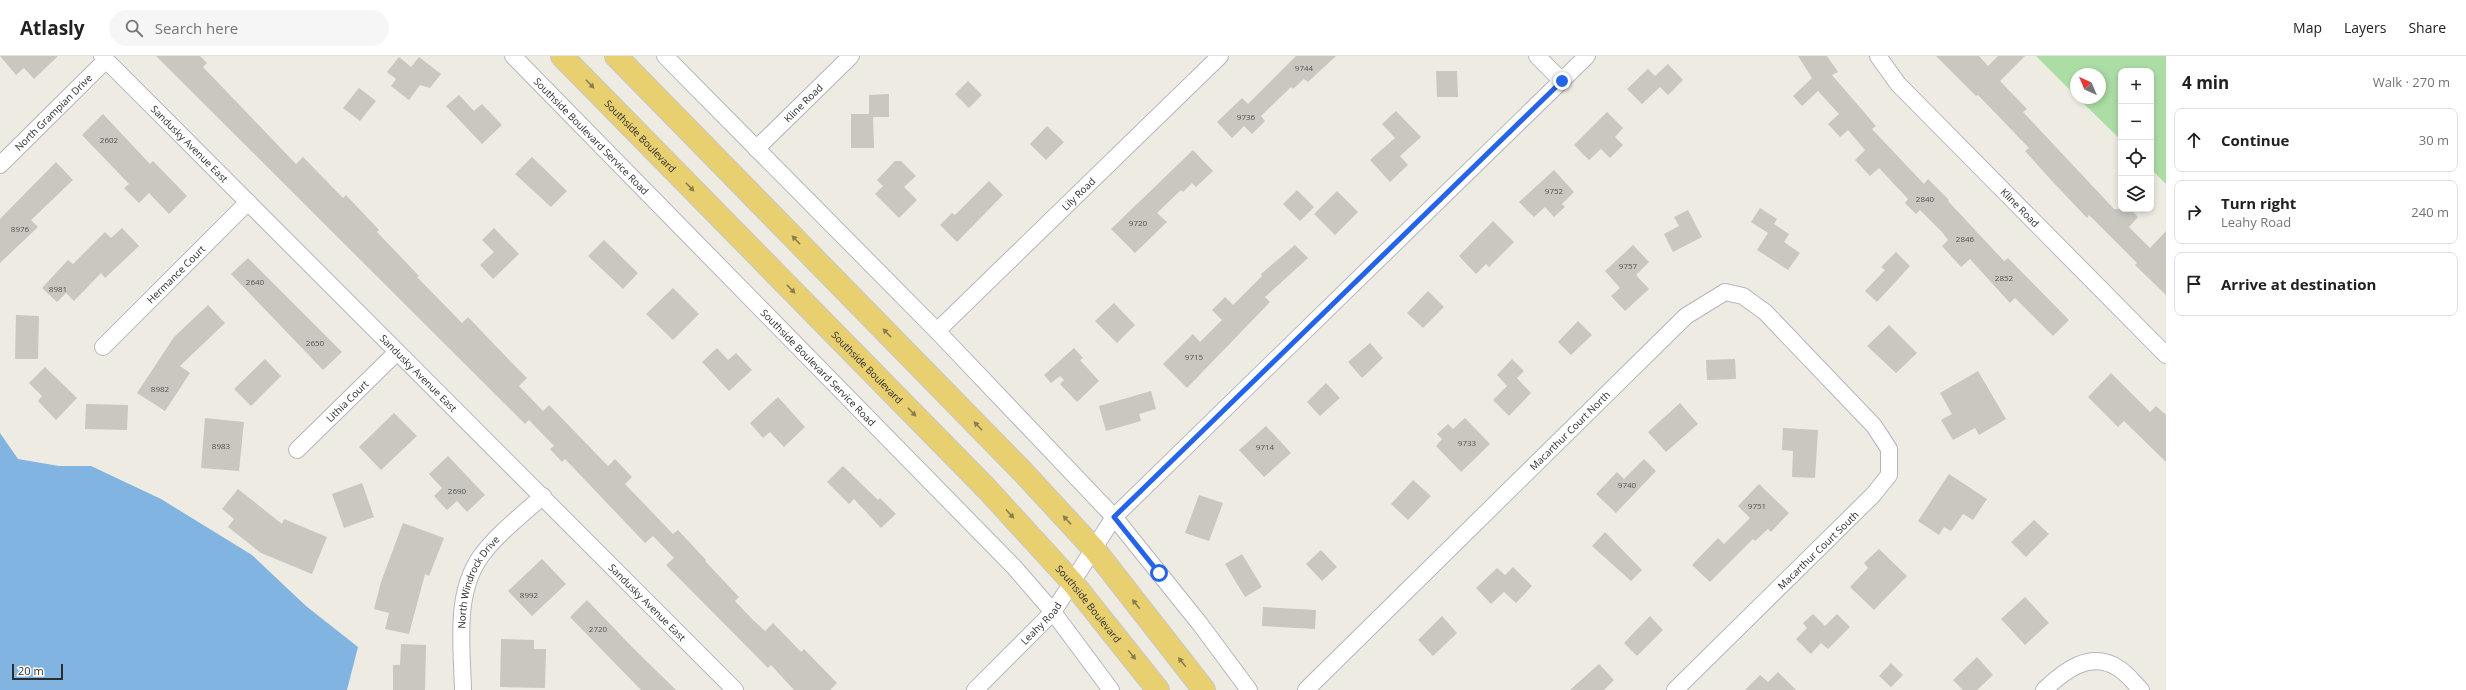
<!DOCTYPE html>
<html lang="en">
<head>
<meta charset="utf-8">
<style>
  body { margin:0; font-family:"Open Sans",sans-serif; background:#f6f6f6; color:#202124 }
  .controls { position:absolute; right:12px; top:12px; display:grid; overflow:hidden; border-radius:8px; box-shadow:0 2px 6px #0003 }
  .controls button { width:36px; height:36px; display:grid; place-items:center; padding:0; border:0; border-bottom:1px solid #e0e0e0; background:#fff; color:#202124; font:20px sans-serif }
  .compass { position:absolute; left:2070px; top:12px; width:36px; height:36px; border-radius:50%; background:#fff; box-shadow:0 2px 6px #0003; rotate:316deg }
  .scale { position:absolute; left:12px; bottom:10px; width:51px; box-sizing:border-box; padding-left:4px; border:2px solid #2d2d2d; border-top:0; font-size:11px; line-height:14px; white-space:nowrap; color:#2d2d2d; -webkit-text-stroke:3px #fff; paint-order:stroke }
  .stop { position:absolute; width:12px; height:12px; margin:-9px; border:3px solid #2563eb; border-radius:50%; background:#fff }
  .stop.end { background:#2563eb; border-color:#fff; box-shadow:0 1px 4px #0008 }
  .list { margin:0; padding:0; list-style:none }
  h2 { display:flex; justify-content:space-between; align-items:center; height:52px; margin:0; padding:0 16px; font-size:17px }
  h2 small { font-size:13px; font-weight:400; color:#757577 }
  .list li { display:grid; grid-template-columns:26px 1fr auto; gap:12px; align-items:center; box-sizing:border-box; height:64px; margin:0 8px 8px; padding:0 8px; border:1px solid #e0e0e0; border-radius:8px }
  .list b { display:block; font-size:15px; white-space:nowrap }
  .list p { margin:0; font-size:13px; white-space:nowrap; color:#757577 }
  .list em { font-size:13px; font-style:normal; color:#757577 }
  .icon { flex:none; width:22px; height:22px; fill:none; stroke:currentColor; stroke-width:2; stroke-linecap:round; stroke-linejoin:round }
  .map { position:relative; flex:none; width:2166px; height:634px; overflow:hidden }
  header { display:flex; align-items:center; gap:24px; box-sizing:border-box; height:56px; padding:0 20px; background:#fff; border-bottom:1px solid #e0e0e0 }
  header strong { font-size:19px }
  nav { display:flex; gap:22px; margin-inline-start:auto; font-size:14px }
  .search { width:280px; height:36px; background:#f6f6f6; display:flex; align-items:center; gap:10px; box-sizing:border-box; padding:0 14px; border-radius:22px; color:#757577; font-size:15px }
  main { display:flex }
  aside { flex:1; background:#fff }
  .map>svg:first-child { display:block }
  .green { fill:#acdda5 }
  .water { fill:#82b4e2 }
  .building { fill:#c9c7c0 }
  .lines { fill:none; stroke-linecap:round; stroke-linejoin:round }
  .minor-casing { stroke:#b5b5bf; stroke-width:18 }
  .trunk-casing { stroke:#c8c8c8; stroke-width:24 }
  .minor { stroke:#fff; stroke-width:16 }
  .trunk { stroke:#e8d070; stroke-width:22 }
  .oneway { fill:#8a7e4e }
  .route { stroke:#2563eb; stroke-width:5 }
  .labels { text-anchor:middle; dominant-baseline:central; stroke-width:3.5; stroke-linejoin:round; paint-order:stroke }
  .number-label { font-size:8px; fill:#545452 }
  .street-label { font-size:10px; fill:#2d2d2d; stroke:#fff }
</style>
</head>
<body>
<header>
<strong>Atlasly</strong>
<div class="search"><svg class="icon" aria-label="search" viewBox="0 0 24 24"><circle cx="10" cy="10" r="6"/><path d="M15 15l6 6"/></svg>Search here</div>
<nav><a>Map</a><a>Layers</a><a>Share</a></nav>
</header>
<main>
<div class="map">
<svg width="2166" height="634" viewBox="0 0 2166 634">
  <rect width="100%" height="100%" fill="#edebe2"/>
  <path class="green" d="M2036 0H2166V128L2151 113V15H2121V84L2078 42H2100V18H2076V40Z"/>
  <path class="water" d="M0 377 18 403 59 410H91L161 443 252 499 306 550 358 591 347 634H0Z"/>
  <path class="building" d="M0 0H58L34 23 24 12 16 19Z
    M156 0H200L207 7 203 11 296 108 303 101 343 142 346 139 379 174 377 176 419 220 417 221 462 267 468 261 510 305 527 322 519 330 543 355 549 349 608 410 615 403 632 421 625 428 673 478 678 474 706 504 705 505 739 541 735 545 753 564 765 575 773 567 801 596 804 593 837 627 830 634H794L771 609 768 612 666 509 674 502 653 480 645 487 565 403 562 406 550 393 554 390 529 364 525 368Z
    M1296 0H1336L1308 26 1304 23 1293 33 1291 31 1261 60 1265 65 1252 78 1244 70 1232 82 1217 66 1242 42 1248 48Z
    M1798 0H1827L1838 16 1832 19 1876 70 1872 73 1924 128 1928 123 1949 144 1948 145 2004 205 2008 202 2069 264 2053 280 2015 242 2010 247 1970 203 1961 211 1942 190 1948 184 1942 176 1920 154 1916 158 1905 147 1908 143 1879 112 1870 120 1855 104 1865 94 1848 74 1840 81 1828 68 1839 58 1818 35 1802 50 1793 40 1812 22Z
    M1936 0H1979L1988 10 1998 0H2025L2000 25 2027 53 2023 56 2114 153H2130L2138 161 2129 171 2150 192 2166 175V239L2135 209 2137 207 2089 159 2087 162 2052 125 2025 95 2029 92 1978 39 1976 40Z
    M399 1 411 11 419 1 441 18 430 32 420 29 409 44 391 30 396 23 387 16Z
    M1668 8 1683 24 1668 39 1660 31 1642 48 1627 33 1648 13 1655 20Z
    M1436 15H1457L1458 41H1437Z
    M968 25 982 39 969 52 955 38Z
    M359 32 376 45 360 65 343 52Z
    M889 38V61H873L874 92H851V58H869V39Z
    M459 39 474 55 482 48 502 69 482 88 446 50Z
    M1396 55 1421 81 1400 100 1408 109 1390 126 1370 104 1395 82 1382 68Z
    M1607 56 1623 72 1615 81 1623 89 1610 102 1601 93 1589 104 1574 89Z
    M103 58 150 108 153 105 187 140 169 158 149 137 139 147 124 132 129 128 82 79Z
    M1047 70 1064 86 1046 104 1030 88Z
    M1193 94 1213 115 1196 131 1192 127 1183 136 1181 134 1157 157 1167 166 1135 197 1111 173Z
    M532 101 567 135 551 151 515 118Z
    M895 105H901L916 120 904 131 917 144 899 162 875 138 883 130 877 124Z
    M56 106 73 124 31 164 38 171 0 207V163Z
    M1554 114 1574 136 1562 148 1565 151 1554 161 1545 151 1534 161 1519 146Z
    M989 125 1003 139 957 186 940 169 952 157 955 159Z
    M1297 134 1314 151 1300 165 1283 148Z
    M1337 135 1358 156 1335 179 1314 158Z
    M1760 152 1777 163 1774 168 1789 178 1784 186 1800 197 1788 214 1757 194 1768 177 1751 166Z
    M1688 154 1702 181 1673 196 1664 178 1679 170 1674 161Z
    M1493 165 1514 186 1489 211 1486 208 1476 218 1459 200Z
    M122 172 139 190 105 222 101 217 74 245 66 237 57 246 42 232 68 204 73 208 105 176 111 182Z
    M494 172 519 198 493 223 480 209 494 196 482 184Z
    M604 184 638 217 623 233 588 200Z
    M1295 189 1308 202 1265 241 1270 246 1187 332 1163 308 1193 278 1200 286 1222 264 1212 254 1225 241 1233 249 1262 220 1261 218Z
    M1633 189 1649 206 1636 219 1649 233 1625 255 1611 240 1620 232 1605 215Z
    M1896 196 1910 210 1877 246 1865 235 1885 214 1881 211Z
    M248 202 342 296 323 314 231 218Z
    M673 232 699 258 673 284 646 258Z
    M1428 235 1444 251 1423 272 1407 257Z
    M1114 247 1135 269 1117 287 1095 265Z
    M208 249 225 267 180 310 190 317 165 355 137 337 174 281Z
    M16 259 39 260 38 303H15Z
    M1578 265 1592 279 1571 299 1558 286Z
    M1889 269 1917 297 1896 317 1867 290Z
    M1370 287 1383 302 1362 322 1348 306Z
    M717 292 728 304 736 297 752 314 729 335 702 306Z
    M1074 292 1083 302 1080 304 1099 325 1077 346 1060 328 1064 324 1060 320 1051 327 1044 319Z
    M265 303 281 320 251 350 234 333Z
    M1512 303 1524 315 1517 322 1531 337 1509 360 1493 344 1507 330 1497 319Z
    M1735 303 1736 323 1707 324 1706 304Z
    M45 311 77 342 56 364 38 345 42 340 29 327Z
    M1978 315 2006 363 1979 379 1975 372 1953 384 1941 364 1952 358 1940 337Z
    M2111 317 2150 356 2156 350 2166 359V406L2124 365 2118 371 2088 341Z
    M1326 327 1340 342 1320 360 1307 346Z
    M1151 335 1156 353 1139 358 1141 365 1106 375 1099 350Z
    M778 341 805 371 784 391 770 376 763 382 750 367Z
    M1680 347 1698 368 1666 396 1648 376Z
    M86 348 128 349 127 374 85 373Z
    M394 357 417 380 381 414 359 391Z
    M205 362 244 366 239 415 201 412Z
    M1465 362 1490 388 1461 416 1436 390 1442 383 1437 378 1448 368 1453 373Z
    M1266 370 1291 397 1264 421 1239 394Z
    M1783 372 1818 374 1815 422 1792 421 1793 395 1782 394Z
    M448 400 485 439 467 456 457 445 447 454 434 440 442 432 429 418Z
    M1644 403 1656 415 1616 457 1596 438 1617 416 1624 423Z
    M843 410 878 444 880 442 896 458 881 472 854 443 849 448 827 426Z
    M1949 418 1987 443 1973 464 1963 458 1951 475 1944 471 1939 479 1918 465Z
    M1413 424 1431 440 1408 464 1391 448Z
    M362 427 374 461 344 472 332 438Z
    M1759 428 1789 457 1771 476 1768 473 1755 485 1753 483 1710 526 1692 509 1718 482 1724 488 1750 462 1738 450Z
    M238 433 282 468 284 463 327 481 312 518 261 497 228 471 234 463 222 453Z
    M1199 439 1223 447 1209 485 1185 477Z
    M2034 464 2049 478 2026 501 2011 486Z
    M403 467 444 482 429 520 425 518 409 578 385 573 389 557 374 553 381 526Z
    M1605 476 1642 514 1631 525 1592 490Z
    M1879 493 1907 520 1874 554 1850 531 1868 512 1864 507Z
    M1321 494 1337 511 1322 525 1306 508Z
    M1242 498 1262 531 1245 541 1225 508Z
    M542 503 566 528 532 560 508 535Z
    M1513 511 1532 530 1516 547 1504 536 1491 548 1476 532 1497 512 1505 519Z
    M2025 541 2049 567 2025 589 2001 563Z
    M587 544 633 592 676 634H641L570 561Z
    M1263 551 1316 554 1315 573 1262 570Z
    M1813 558 1825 570 1837 558 1850 571 1828 593 1821 587 1811 598 1796 583 1807 572 1803 567Z
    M1442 560 1457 577 1433 600 1418 584Z
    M1650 560 1663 574 1637 600 1624 587Z
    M501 583 534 584V593H546L545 632 500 631Z
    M401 588 426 589 425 634H393V609H400Z
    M1977 601 1993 619 1977 634H1963L1953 624Z
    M1891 607 1903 619 1891 631 1879 620Z
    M1599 608 1614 624 1604 634H1570Z
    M1778 616 1796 634H1745L1760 619 1768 626Z"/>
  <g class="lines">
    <defs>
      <g id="minor">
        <path id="s1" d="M102 0 735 634"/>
        <path id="s2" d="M513 0 1014 511 1053 556 1111 634"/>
        <path d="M665 0 937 275 1114 461 1200 568 1249 634"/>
        <path d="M1537 0 1562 25"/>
        <path id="s3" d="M1878 0 1898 28 2166 299"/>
        <path id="s4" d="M756 93 851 0"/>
        <path id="s5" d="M0 109 106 4"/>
        <path id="s6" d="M937 275 1220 0"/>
        <path id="s7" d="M103 291 248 146"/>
        <path id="s8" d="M297 394 397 296"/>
        <path id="s9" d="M463 634C462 590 454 538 481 500 498 477 522 459 543 440"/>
        <path id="s10" d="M975 634 1053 556 1114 461 1587 0"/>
        <path id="s11" d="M1306 634 1686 260 1725 236 1743 240 1765 256 1874 370 1889 393V419L1873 439 1675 634"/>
        <path d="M2044 634C2064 615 2090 594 2118 612 2127 617 2134 627 2141 634"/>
      </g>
      <g id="trunk">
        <path id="s12" d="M562 0 987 433 1072 526 1158 634"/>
        <path d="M616 0 1022 415 1094 493 1204 634"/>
      </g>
    </defs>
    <use href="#minor" class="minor-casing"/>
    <use href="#trunk" class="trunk-casing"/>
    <use href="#minor" class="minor"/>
    <use href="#trunk" class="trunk"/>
  </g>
  <defs><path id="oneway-solid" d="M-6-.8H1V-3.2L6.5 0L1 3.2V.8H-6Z"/></defs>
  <g class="oneway">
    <use href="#oneway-solid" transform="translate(590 28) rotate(46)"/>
    <use href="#oneway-solid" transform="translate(690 131) rotate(46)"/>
    <use href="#oneway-solid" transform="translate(796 184) rotate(-134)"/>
    <use href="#oneway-solid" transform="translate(791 233) rotate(46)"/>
    <use href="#oneway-solid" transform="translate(887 277) rotate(-134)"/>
    <use href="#oneway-solid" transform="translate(912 356) rotate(46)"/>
    <use href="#oneway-solid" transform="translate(978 370) rotate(-134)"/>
    <use href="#oneway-solid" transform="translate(1010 458) rotate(48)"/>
    <use href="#oneway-solid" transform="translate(1067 464) rotate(-133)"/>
    <use href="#oneway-solid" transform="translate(1136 548) rotate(-128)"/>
    <use href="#oneway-solid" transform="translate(1132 599) rotate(51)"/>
    <use href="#oneway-solid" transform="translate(1182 606) rotate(-129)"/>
  </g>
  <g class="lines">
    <path class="route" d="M1159 517 1114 461 1562 25"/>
  </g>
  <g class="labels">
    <g class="number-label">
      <text x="1304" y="11">9744</text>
      <text x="1246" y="60">9736</text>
      <text x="109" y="83">2602</text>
      <text x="1554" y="134">9752</text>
      <text x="1925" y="142">2840</text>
      <text x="1138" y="166">9720</text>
      <text x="20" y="172">8976</text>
      <text x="1965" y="182">2846</text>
      <text x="1628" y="209">9757</text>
      <text x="2004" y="221">2852</text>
      <text x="255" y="225">2640</text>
      <text x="58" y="232">8981</text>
      <text x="315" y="286">2650</text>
      <text x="1194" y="300">9715</text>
      <text x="160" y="332">8982</text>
      <text x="1467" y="386">9733</text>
      <text x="221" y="389">8983</text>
      <text x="1265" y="390">9714</text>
      <text x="1627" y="428">9740</text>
      <text x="457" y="434">2690</text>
      <text x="1757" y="449">9751</text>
      <text x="529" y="538">8992</text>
      <text x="598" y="572">2720</text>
    </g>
    <g class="street-label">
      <text stroke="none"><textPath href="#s4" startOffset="66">Kline Road</textPath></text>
      <text stroke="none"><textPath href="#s5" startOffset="75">North Grampian Drive</textPath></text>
      <text stroke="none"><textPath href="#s12" startOffset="112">Southside Boulevard</textPath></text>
      <text stroke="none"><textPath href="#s2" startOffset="112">Southside Boulevard Service Road</textPath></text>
      <text stroke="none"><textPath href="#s1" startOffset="124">Sandusky Avenue East</textPath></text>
      <text stroke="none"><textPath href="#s6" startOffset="197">Lily Road</textPath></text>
      <text stroke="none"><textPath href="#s3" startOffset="208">Kline Road</textPath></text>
      <text stroke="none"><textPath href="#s7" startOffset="103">Hermance Court</textPath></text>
      <text stroke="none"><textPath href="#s2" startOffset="436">Southside Boulevard Service Road</textPath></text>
      <text stroke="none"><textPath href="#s12" startOffset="436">Southside Boulevard</textPath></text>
      <text stroke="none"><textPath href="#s1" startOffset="448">Sandusky Avenue East</textPath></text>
      <text stroke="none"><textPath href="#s8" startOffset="70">Lithia Court</textPath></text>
      <text stroke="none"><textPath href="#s11" startOffset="370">Macarthur Court North</textPath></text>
      <text transform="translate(1818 494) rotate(-44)">Macarthur Court South</text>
      <text stroke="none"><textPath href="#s9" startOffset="112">North Windrock Drive</textPath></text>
      <text stroke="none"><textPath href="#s1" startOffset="772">Sandusky Avenue East</textPath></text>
      <text stroke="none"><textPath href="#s12" startOffset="760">Southside Boulevard</textPath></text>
      <text stroke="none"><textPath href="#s10" startOffset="94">Leahy Road</textPath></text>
    </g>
  </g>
</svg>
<div class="controls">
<button>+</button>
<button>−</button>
<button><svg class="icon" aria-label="locate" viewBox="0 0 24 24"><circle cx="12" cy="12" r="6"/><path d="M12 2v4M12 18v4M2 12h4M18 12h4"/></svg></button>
<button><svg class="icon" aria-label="layers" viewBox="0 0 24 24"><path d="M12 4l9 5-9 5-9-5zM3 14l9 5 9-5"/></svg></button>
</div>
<svg class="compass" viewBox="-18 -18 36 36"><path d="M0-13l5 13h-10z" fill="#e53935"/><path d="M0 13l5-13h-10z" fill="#757577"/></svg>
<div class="scale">20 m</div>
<div class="stop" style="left:1159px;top:517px"></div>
<div class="stop end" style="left:1562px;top:25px"></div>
</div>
<aside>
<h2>4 min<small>Walk · 270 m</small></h2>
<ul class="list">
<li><svg class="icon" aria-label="ahead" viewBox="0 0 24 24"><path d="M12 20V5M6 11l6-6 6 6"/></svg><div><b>Continue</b></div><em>30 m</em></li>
<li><svg class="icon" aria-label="right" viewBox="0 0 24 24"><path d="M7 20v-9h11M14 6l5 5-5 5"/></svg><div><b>Turn right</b><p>Leahy Road</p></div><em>240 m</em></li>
<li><svg class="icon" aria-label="arrive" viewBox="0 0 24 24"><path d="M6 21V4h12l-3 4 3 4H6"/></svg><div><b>Arrive at destination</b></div></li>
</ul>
</aside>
</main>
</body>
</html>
